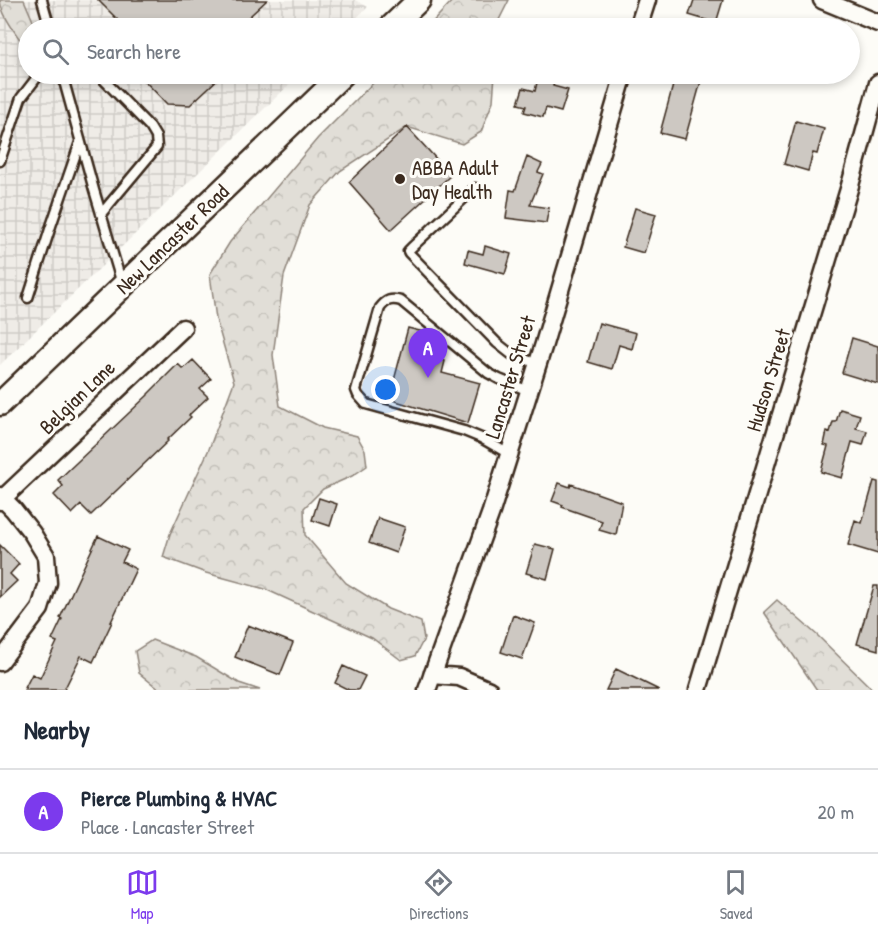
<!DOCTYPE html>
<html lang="en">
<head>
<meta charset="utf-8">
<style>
  body { margin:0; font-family:"Patrick Hand",sans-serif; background:#f2f2f3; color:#1f2937 }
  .you { position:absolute; left:386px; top:390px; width:21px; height:21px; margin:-15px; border:4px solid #fff; border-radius:50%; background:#1a73e8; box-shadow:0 0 0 9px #1a73e833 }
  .badge { display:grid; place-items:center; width:39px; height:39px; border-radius:50%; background:#7c3aed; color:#fff; font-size:20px; font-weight:700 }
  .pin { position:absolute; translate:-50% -50px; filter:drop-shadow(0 2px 3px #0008) }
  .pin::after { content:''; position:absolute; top:32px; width:21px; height:18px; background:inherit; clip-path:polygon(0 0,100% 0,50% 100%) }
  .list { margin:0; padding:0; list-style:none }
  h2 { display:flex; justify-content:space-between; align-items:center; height:78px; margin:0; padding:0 24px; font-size:26px }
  h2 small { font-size:20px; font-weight:400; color:#747a83 }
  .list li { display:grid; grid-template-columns:39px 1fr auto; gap:18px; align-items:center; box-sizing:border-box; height:84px; padding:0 24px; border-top:2px solid #e0e1e3 }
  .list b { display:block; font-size:22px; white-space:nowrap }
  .list p { margin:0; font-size:20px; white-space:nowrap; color:#747a83 }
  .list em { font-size:20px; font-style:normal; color:#747a83 }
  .icon { flex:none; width:33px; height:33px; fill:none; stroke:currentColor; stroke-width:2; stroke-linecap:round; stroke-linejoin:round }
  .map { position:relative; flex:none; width:878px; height:690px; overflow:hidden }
  .search { position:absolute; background:#fff; box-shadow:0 3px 9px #0003; left:18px; right:18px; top:18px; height:66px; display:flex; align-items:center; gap:15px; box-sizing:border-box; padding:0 21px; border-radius:33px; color:#747a83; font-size:22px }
  .sheet { height:162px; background:#fff }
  nav { display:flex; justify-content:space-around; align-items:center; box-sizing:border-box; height:84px; border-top:2px solid #e0e1e3; background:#fff; font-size:16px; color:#747a83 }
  nav a { display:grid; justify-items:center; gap:3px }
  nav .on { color:#7c3aed }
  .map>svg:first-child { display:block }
  .industrial { fill:url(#industrial-grid) }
  .forest { fill:url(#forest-crowns); stroke:#8e847a; stroke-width:1.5 }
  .building { fill:#cdc8c2; stroke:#3b2a1e; stroke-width:1.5 }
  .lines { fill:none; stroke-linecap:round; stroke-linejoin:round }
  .service-casing { stroke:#3b2a1e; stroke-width:13 }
  .minor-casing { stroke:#3b2a1e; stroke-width:21 }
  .secondary-casing { stroke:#3b2a1e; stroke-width:27 }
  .service { stroke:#fdfcf7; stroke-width:8 }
  .minor { stroke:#fdfcf7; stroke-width:16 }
  .secondary { stroke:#fdfcf7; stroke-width:22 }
  .poi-dot { fill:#3b2a1e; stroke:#fdfcf7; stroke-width:2 }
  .labels { text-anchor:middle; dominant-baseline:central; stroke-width:6; stroke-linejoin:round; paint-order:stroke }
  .poi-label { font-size:21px; fill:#3b2a1e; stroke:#fdfcf7; text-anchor:start }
  .street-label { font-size:21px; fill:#3b2a1e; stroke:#fdfcf7 }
</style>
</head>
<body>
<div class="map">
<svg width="878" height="690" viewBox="0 0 878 690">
  <defs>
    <pattern id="industrial-grid" width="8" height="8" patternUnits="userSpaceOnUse" patternTransform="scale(1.5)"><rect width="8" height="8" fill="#efece7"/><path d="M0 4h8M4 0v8" fill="none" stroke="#cecbc6"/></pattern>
    <pattern id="forest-crowns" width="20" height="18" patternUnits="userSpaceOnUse" patternTransform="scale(1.5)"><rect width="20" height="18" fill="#e1ded7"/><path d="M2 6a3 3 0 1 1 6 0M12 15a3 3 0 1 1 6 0" fill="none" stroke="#c2bfb8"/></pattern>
  </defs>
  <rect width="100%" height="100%" fill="#fdfcf7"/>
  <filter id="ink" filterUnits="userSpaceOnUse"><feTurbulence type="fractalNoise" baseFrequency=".0167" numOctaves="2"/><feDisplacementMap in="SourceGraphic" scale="12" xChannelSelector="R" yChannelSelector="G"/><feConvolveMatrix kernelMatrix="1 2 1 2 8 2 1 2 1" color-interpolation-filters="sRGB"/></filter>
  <g filter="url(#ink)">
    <path class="industrial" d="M0 0H355L368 7 346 28H28V74H300L0 365Z"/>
    <path class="forest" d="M0 0H24L36 28H28V52C20 38 1 16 0 0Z
      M453 0H509L499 20V28H427Z
      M382 74H495L493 101 481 132 462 144 407 127 340 171 310 205 284 276 273 355 280 406 323 428 357 436 365 450 367 466 352 476 323 489 304 508 305 535 346 583 388 609 421 622 424 639 415 656 401 660 372 638 265 589 206 573 163 557 170 534 209 449 234 382 216 319 210 274 230 242 318 138Z
      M777 600 817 635 873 690H817L764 612Z
      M152 640 196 657 239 683 260 690H160L139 673 135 651Z"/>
    <path class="building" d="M98 0H267L237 28H126Z
      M694 0H723L716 23 689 15Z
      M138 74H223L190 105 167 104Z
      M676 74H703L685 139 660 133Z
      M538 78 554 82 553 86 568 90 561 112 546 108 543 117 524 112 526 106 518 104 523 88 535 91Z
      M796 121 824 129 817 154 813 153 808 171 784 164Z
      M407 127 451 175 391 230 349 182Z
      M527 157 542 164 538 172 543 174 530 205 549 208 546 223 506 218 510 190 515 191Z
      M635 208 656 214 644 253 623 247Z
      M485 246 511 254 505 274 465 263 468 250 483 254Z
      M599 323 636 333 632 349 619 345 612 369 588 362Z
      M408 328 431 334 435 337 430 357 445 361 442 373 480 383 468 423 389 399Z
      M852 338 878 346V384L842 373Z
      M193 360 211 379 200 389 208 397 189 415 191 417 167 440 168 441 91 515 81 505 72 514 54 495 63 486 58 480 148 395V394L178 364 183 369Z
      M840 409 860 415 856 428 867 431 863 445 852 442 842 478 821 472 828 446 824 445 827 431 830 432 833 422H836Z
      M874 481 878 482V554L848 545 855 520 862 523Z
      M559 483 570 487 571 484 622 502 616 535 599 530 602 521 562 507 563 505 552 501Z
      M319 498 337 504 330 526 312 520Z
      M378 518 405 527 396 553 369 543Z
      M98 536 128 550 122 562 136 569 111 622H112L93 662 81 656 64 690H24L32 674 40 678 57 642 52 640 62 619 60 618Z
      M535 544 555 549 547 579 526 573Z
      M0 545 19 564 10 574 17 581 0 597Z
      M874 586H878V650L857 644Z
      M513 615 535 623 522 659 501 652Z
      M248 625 293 643 280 675 235 657Z
      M343 666 365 676 358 690H349L335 683Z
      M616 669 659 690H606Z"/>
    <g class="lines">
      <defs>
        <path id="service" d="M42 0 50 28
          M62 74 94 190 122 284
          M98 74 150 127 156 137 157 147 101 214
          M0 161 21 98 38 76 41 74
          M475 188 411 248 408 251 409 253 497 343 511 354 538 364
          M28 298 51 226 80 142
          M509 454 481 438 464 431 366 404 358 395 356 390 380 308C386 300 391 298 401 301L488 373 499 379 529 391"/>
        <path id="minor" d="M822 0 878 23
          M638 28 647 0
          M0 496 13 509 32 533 46 556 48 583 40 609 0 662
          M0 501 183 328
          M432 675 459 677 489 690
          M427 690 491 512 544 344 624 74
          M698 690 849 189 878 83"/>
        <path id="secondary" d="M390 28 419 0
          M0 404 343 74"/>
      </defs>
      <use href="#service" class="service-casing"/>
      <use href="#minor" class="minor-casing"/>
      <use href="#secondary" class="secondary-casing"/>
      <use href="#service" class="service"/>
      <use href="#minor" class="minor"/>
      <use href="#secondary" class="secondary"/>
    </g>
  </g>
  <circle class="poi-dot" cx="400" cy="179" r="6"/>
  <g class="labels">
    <g class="poi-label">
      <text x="412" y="167">ABBA Adult<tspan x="412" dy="24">Day Health</tspan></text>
    </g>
    <g class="street-label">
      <text transform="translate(172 239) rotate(-44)">New Lancaster Road</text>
      <text transform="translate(510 377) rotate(-73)">Lancaster Street</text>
      <text transform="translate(768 380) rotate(-73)">Hudson Street</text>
      <text transform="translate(77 397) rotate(-44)">Belgian Lane</text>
    </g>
  </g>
</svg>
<div class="you"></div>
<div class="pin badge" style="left:428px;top:378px">A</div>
<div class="search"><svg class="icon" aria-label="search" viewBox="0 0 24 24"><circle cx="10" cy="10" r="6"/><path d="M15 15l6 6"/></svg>Search here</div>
</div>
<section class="sheet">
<h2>Nearby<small></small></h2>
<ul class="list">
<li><span class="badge">A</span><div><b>Pierce Plumbing &amp; HVAC</b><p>Place · Lancaster Street</p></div><em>20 m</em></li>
</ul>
</section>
<nav>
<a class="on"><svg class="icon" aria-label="map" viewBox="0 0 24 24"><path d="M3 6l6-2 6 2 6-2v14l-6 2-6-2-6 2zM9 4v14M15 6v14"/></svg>Map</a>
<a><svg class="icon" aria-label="directions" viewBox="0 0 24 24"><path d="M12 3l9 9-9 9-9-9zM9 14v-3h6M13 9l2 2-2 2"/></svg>Directions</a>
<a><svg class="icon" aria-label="saved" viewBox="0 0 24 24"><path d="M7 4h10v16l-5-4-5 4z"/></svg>Saved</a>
</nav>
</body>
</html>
